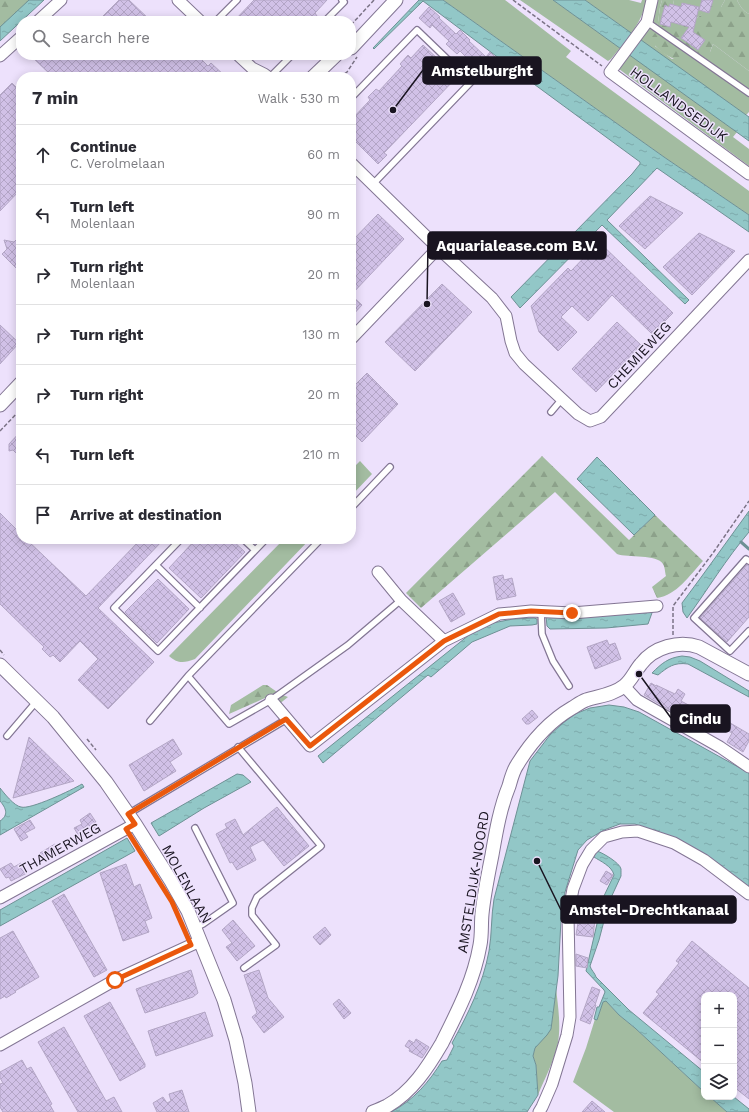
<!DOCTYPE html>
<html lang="en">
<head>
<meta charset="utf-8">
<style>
  body { margin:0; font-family:"Work Sans",sans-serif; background:#f2f2f3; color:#2b2b33 }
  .controls { position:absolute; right:12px; bottom:12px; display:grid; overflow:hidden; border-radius:8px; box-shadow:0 2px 10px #0003 }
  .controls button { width:36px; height:36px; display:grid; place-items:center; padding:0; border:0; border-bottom:1px solid #e1e1e2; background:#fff; color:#2b2b33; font:20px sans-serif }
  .stop { position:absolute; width:12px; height:12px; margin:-9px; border:3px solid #ea580c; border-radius:50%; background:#fff }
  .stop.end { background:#ea580c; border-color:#fff; box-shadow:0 1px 4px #0008 }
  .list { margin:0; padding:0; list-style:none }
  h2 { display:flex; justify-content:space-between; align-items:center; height:52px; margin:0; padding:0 16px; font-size:17px }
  h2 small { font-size:13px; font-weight:400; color:#7c7c81 }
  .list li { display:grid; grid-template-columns:26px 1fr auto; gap:12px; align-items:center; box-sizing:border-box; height:60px; padding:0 16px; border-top:1px solid #e1e1e2 }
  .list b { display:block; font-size:15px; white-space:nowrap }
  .list p { margin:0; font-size:13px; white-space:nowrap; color:#7c7c81 }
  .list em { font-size:13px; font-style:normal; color:#7c7c81 }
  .icon { flex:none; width:22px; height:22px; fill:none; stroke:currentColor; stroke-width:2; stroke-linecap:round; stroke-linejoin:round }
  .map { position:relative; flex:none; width:749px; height:1112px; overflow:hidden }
  .search { position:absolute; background:#fff; box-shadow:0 2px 10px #0003; left:16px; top:16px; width:340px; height:44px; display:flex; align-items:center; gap:10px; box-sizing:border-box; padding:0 14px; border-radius:16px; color:#7c7c81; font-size:15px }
  .panel { position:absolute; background:#fff; box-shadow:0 2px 10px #0003; left:16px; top:72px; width:340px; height:472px; border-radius:16px }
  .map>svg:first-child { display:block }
  .grass { fill:#a3bca1 }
  .forest { fill:url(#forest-firs) }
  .water { fill:url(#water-ripples); stroke:#6e9195 }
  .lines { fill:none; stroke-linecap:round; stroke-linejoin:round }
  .stream { stroke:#6e9195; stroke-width:3 }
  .building { fill:url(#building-cross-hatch); stroke:#b3a6c5 }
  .service-casing { stroke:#837694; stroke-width:8 }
  .minor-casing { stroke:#837694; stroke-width:13 }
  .tertiary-casing { stroke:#837694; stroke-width:15 }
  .path { stroke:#7b7386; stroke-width:1.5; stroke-dasharray:4 2; stroke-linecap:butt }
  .service { stroke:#fff; stroke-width:5.5 }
  .minor { stroke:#fff; stroke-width:11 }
  .tertiary { stroke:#fff; stroke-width:13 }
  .route { stroke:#ea580c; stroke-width:5 }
  .labels { text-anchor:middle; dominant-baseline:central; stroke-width:3; stroke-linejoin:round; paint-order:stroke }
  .street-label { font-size:14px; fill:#191420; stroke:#ede1fc }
  .leader { fill:none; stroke:#191420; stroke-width:1.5 }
  .callout-dot { fill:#191420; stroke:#ede1fc; stroke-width:1.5 }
  .callout { fill:#191420; stroke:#191420; stroke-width:1.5 }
  .callout-label { font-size:15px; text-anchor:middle; font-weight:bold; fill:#fff }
</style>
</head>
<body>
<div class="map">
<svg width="749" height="1112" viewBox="0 0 749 1112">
  <defs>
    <pattern id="forest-firs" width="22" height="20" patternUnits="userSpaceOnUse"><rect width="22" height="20" fill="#a3bca1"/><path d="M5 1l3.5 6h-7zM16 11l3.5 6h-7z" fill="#8ca18a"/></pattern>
    <pattern id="water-ripples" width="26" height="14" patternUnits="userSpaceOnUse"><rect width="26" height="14" fill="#92c7c7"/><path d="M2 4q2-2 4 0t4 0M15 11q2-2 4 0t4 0" fill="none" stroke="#7daaab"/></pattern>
    <pattern id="building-cross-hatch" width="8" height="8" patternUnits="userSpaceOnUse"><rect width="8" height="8" fill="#d1c1e7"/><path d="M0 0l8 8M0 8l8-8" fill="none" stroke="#b3a5c6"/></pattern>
  </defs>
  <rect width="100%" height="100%" fill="#ede1fc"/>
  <path class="grass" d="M443 0H505L571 51 566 57 749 191V215L664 157Z
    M520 0H553L620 48 611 59 608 61Z
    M585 0H629L641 3 642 0H647C644 11 639 24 631 33Z
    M658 0H662L660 7 655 46 672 59 710 52 713 44 749 71V112L746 115 639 39 653 21Z
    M674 0H725L721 7 701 15 695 19 672 10Z
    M737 0H749V14C743 11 740 6 737 0Z
    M628 53 737 132 733 137 749 149V166L619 69 620 63Z
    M360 461 372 474 351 496V470Z
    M284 539H310L195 659C184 663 178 664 169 656Z
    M556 988C558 1006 561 1025 558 1043 555 1059 544 1080 538 1095L536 1065 533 1056 535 1048 551 1029Z
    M603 1001H606L619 1015 635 1028 704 1092V1097H710L727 1112H614L573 1082 586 1048 595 1019 597 1020Z"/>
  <path class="forest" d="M0 0H38L0 35Z
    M662 0H674L672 10 695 19 701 15 707 3C714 1 716 2 721 7L725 0H737C740 6 743 11 749 14V71L713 44C711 48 710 53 708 56 701 63 680 62 672 58 663 54 656 47 650 40L657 30 660 7Z
    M542 456 629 540 655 515 703 561C689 576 677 595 657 598L652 587 666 576C665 573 665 567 663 564 657 554 628 558 617 554L555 492 421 608 406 593Z
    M263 685H267L280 694 288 697 278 705 270 699 265 698 229 714 231 705Z"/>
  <path class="water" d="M29 0H44L0 41V27Z
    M419 0H443L664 157 749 215V232L657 168 607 220 689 300 685 304 602 225 520 308 511 297 632 174 640 164V162L508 65 423 1 374 49 373 48Z
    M553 0H585L749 117V141Z
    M597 457 655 515 634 535 577 479Z
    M749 511V532C726 559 708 589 687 618L683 612 682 603 702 576Z
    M653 610 648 624 606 628 550 629 547 626 546 616Z
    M534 618 537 619V624L532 625 510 626 472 642 431 677 428 675 323 763 318 756 469 635 493 623 513 619Z
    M682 656 690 657 700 661 749 691V697L688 664C674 662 668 667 658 675L652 673C662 663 668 658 682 656Z
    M609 705 624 707 639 712 749 773V887L650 830 635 824H620L604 830 587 840 578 850 565 892 561 920 558 976 551 1029 547 1035 535 1048 533 1056 536 1065 538 1095 527 1112H391C414 1100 429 1082 442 1061L447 1060 454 1046 452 1043C468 1014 483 984 489 951 492 934 491 916 494 899L530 761 550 735 563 723 575 714 590 708Z
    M237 774 243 775 251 782 204 808 159 836 151 823Z
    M82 784 84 787 0 835V821C9 815 6 808 0 801V788C4 793 14 806 21 807 30 810 72 790 82 784Z
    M127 838 135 851 0 926V910Z
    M597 851C603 853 620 863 621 869 621 871 621 875 621 876L609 902 599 940 590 966C591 970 595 973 596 977L629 1010 704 1072V1092L635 1028 619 1015 606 1001 603 1002 597 1020 594 1019 597 1007H599L605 992 604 990 586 971 603 898 614 875C612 866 600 861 594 857L593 854Z
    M710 1097H734L749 1109V1112H727Z"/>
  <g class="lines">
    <path class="stream" d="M741 542 749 549"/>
  </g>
  <path class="building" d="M119 0H129L151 21H98Z
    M254 0H327L315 13 317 16 312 21H234Z
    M702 0H713L709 13 699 10Z
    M682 3 699 7 693 32 705 40 698 50 681 38 689 27 671 22 670 27 660 24 665 5 669 7 670 4 681 7Z
    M429 7 440 17 439 18 456 34 460 30 470 40 469 41 486 57 490 52 501 63 484 80 473 70 476 67 460 51 457 54 446 44 449 41 432 25 430 28 419 18Z
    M423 45 457 77 384 153 387 155 378 164 351 137V120L370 100 368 97 376 89 379 91 402 66 400 64 408 55 411 58Z
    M30 55H197L208 66 211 63 226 77H53Z
    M12 83 21 92V189L0 211V95Z
    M650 196 683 213 645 249 619 226Z
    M378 214 404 239 351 295 362 305 351 317V242Z
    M699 233 735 251 692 295 663 267Z
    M21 235V273L2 254 7 249 4 240 14 242Z
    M599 242 673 313 652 334 612 295 588 321 572 306 561 317 577 332 558 351 539 332 531 306 568 268 571 271Z
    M442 284 472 312 415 371 385 342Z
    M617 322 641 345 596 392 572 369Z
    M0 325 19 343 0 364Z
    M367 373 398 404 362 442 351 431V389Z
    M21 431V458L13 450 9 451V444Z
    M0 513 21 534V539H26L86 596 141 539H164L98 608 154 662 108 709 78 680 98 659 80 641 60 662 53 655 50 657 42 649 44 647 0 604Z
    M196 539H231L245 552 201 598 169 568Z
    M747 565H749V617L727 642 700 618Z
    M503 575 504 580 512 578 516 596 497 600 493 577Z
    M158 579 189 609 157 643 125 612Z
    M453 593 465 614 451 622 439 601Z
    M607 640 609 645 615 643 621 659 595 669 587 647Z
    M651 683 656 686V685L675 694 678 689 685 694 681 701 711 717 704 730 644 695Z
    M532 710 538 717 529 724H526L522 719Z
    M715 714 749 734V741L743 752 727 742 732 733 710 721Z
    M29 737 74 781 13 798Z
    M173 739 182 754 170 762 176 771 144 791 129 765Z
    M277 807 309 846 284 866 263 840 250 847 256 860 237 870 232 862 230 863 216 834 227 828 225 824 235 819 243 835Z
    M90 813 96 822 93 824 95 828 80 838 74 828 82 824 80 820Z
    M30 820 35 828 25 833 28 837 21 841 14 829Z
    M55 844 60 853 45 862 40 853Z
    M11 863 14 867 21 863 27 873 11 881 9 877 6 878 0 869Z
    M126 864 134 887 140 884 152 918 145 921 149 932 123 941 100 873Z
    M606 871 613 875 607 885 600 881Z
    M64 894 107 970 94 977 52 901Z
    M589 909 596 910 593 937 576 935 578 923 586 924Z
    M233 920 255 946 237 961 226 947 232 943 222 930Z
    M325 927 331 935 320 945 313 937Z
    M13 931 39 977 15 991 16 992 6 998 5 996 0 999V938Z
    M692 941 749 988V1099L734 1087V995H704V1063L643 1013 659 994 656 992 679 963 676 961Z
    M576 954 588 958 587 968 576 966Z
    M191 970 198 993 193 997 145 1013 136 989Z
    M259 970 268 998 284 1017 264 1033 252 1017 257 1013 244 975Z
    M592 987 600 990 595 1005H596L590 1024 580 1020Z
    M339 999 351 1013 344 1019 333 1004Z
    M110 1002 145 1064V1067L120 1081 84 1016Z
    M205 1012 213 1036 156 1056 148 1031Z
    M64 1027 106 1101 114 1097 122 1112H78L38 1042Z
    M416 1039 429 1047 422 1058 409 1051 410 1049 405 1046 409 1040 414 1043Z
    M22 1060 27 1069 31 1067 52 1104 50 1105 54 1112H3L0 1107V1084L3 1083 0 1078V1072Z
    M182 1090 189 1112H157L153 1103 163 1097 167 1103 171 1101 169 1094Z
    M592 1101 605 1112H582Z"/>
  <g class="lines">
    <defs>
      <path id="service" d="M216 21 237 0
        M325 21 344 2 342 0
        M647 22 749 93
        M270 77 292 55
        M351 98 417 30 471 82 373 184
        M551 412 562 399
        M351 508 390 467
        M181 539 114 608 158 651 266 539
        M243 539 255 550
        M749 561 746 559 694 618 730 651 749 631
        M156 565 200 608
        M541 611 542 634 553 661 569 686
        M188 676 229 724 271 700 348 645 401 600
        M150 721 188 676 321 539
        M7 736 36 702
        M238 747 321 846 257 897 252 908V915L276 945 244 968
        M128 814 287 719
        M195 928 203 924 233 903 195 828"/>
      <path id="minor" d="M178 0 200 21
        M652 0 647 22 610 72 749 174
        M38 21 61 0
        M238 55 252 68 264 74 268 77
        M0 56 21 37
        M351 163 438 248 351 339
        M438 248 492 298 506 316 511 341 515 353 524 364 578 414 590 421 601 417 749 260
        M378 572 401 600 444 641
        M624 686 637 700 720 747 749 767
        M271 700 310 746 444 641 499 614 531 611 572 613 657 606
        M0 898 135 824
        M0 1045 115 980 200 941
        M539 1112 542 1107 552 1084 567 1035 570 1017 568 915 573 889 582 865 591 850 604 837 622 832 638 831 674 843 704 860 749 894"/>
      <path id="tertiary" d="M351 48 396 0
        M313 77 336 55
        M0 405 21 383
        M0 665 53 717 106 782 135 824 171 881 188 911 224 1000 236 1040 245 1083 249 1112
        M373 1112C378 1110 383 1108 387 1106 412 1092 428 1067 442 1043 458 1011 474 980 480 945 482 935 481 924 482 914 484 894 488 875 492 855 496 832 500 808 509 786 511 779 513 771 517 765 531 742 548 722 572 708 577 705 581 702 586 700 598 696 613 695 624 686 631 681 635 671 641 664 654 647 679 640 699 647L749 674"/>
    </defs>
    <use href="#service" class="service-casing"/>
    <use href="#minor" class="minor-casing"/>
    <use href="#tertiary" class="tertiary-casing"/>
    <path class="path" d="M513 0 602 66
      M351 25 374 0
      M282 76H295L302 74
      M340 77 347 72 357 57
      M0 431 21 409
      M673 635V606L713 553 749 501
      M0 650 4 655
      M87 739 96 750"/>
    <use href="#service" class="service"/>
    <use href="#minor" class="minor"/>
    <use href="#tertiary" class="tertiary"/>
  </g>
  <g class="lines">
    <path class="route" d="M115 980 191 945 172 902 126 829 135 824 128 814 286 719 310 746 444 641 499 614 531 611 572 613"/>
  </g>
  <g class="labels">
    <g class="street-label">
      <text transform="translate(679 104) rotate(36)">HOLLANDSEDIJK</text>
      <text transform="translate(639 355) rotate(-47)">CHEMIEWEG</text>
      <text transform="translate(60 848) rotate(-29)">THAMERWEG</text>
      <text transform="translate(473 882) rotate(-81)">AMSTELDIJK-NOORD</text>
      <text transform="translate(187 884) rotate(61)">MOLENLAAN</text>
    </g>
  </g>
  <path class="leader" d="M393 110L423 70M427 304L428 245M639 674L671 718M537 861L561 910"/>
  <g class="callout-dot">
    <circle cx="393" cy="110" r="4"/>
    <circle cx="427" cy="304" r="4"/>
    <circle cx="639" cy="674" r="4"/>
    <circle cx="537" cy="861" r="4"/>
  </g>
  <g class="callout">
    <rect x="423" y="57" width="118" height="27" rx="4"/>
    <rect x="428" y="232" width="178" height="27" rx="4"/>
    <rect x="671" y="705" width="59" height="27" rx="4"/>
    <rect x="561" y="896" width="175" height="27" rx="4"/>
  </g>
  <g class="callout-label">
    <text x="482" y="76">Amstelburght</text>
    <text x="517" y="251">Aquarialease.com B.V.</text>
    <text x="700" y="724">Cindu</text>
    <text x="649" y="915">Amstel-Drechtkanaal</text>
  </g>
</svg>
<div class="controls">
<button>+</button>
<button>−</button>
<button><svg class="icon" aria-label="layers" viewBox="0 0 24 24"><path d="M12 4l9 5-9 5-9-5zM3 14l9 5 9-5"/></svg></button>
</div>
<div class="stop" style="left:115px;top:980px"></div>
<div class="stop end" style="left:572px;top:613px"></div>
<div class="search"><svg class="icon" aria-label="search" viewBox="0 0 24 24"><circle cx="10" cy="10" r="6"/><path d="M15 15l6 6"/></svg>Search here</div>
<section class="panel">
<h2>7 min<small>Walk · 530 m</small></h2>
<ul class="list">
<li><svg class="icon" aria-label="ahead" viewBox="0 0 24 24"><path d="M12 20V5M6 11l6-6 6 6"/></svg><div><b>Continue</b><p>C. Verolmelaan</p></div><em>60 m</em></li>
<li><svg class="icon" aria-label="left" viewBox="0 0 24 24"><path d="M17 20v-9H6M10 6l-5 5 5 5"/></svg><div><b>Turn left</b><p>Molenlaan</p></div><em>90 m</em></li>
<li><svg class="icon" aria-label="right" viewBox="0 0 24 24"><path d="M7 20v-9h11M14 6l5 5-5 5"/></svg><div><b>Turn right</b><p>Molenlaan</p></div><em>20 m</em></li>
<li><svg class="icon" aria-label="right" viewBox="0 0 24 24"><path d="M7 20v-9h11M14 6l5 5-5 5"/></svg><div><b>Turn right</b></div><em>130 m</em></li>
<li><svg class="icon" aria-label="right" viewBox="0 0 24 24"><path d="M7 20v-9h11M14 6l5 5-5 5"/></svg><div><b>Turn right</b></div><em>20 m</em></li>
<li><svg class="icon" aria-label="left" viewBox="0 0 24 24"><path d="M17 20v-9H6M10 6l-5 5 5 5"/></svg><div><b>Turn left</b></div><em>210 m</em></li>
<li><svg class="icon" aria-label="arrive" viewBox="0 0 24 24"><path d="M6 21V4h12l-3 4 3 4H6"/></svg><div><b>Arrive at destination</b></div></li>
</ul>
</section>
</div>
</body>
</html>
